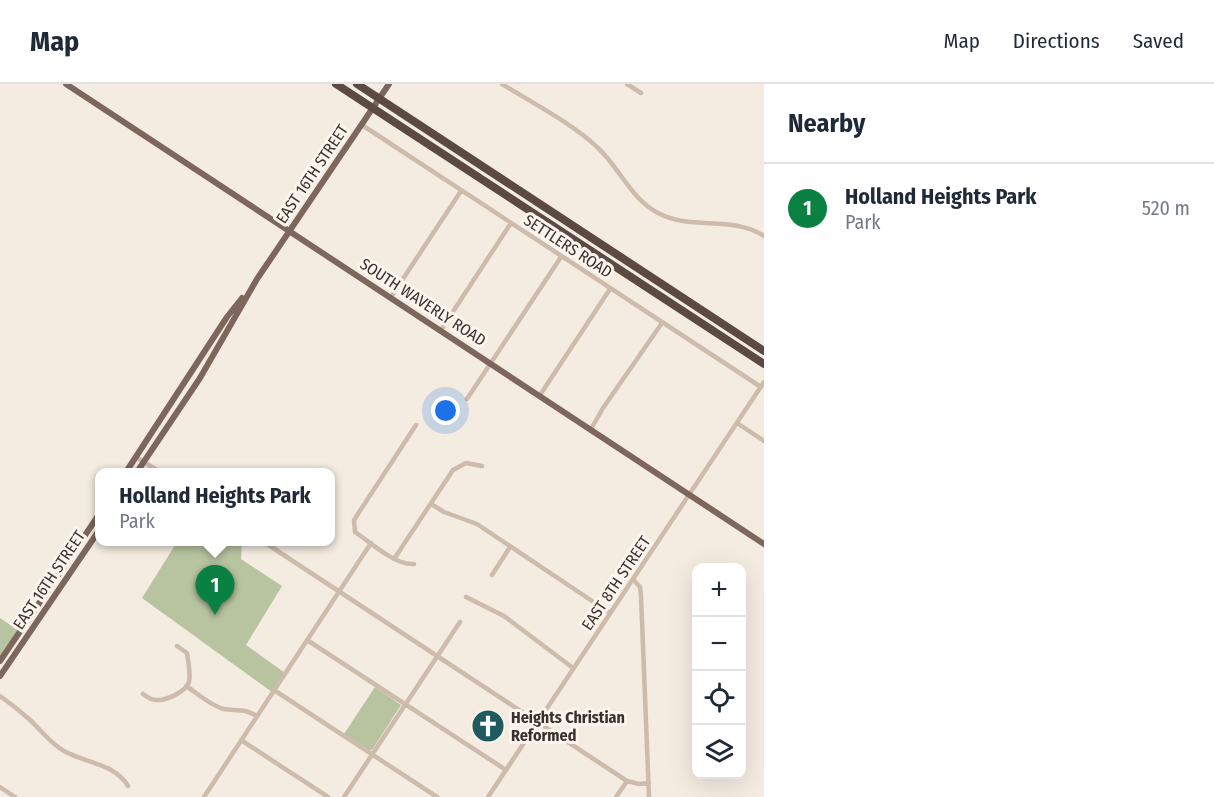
<!DOCTYPE html>
<html lang="en">
<head>
<meta charset="utf-8">
<style>
  body { margin:0; font-family:"Fira Sans Condensed",sans-serif; background:#f2f2f3; color:#1f2937 }
  .controls { position:absolute; right:18px; bottom:18px; display:grid; overflow:hidden; border-radius:12px; box-shadow:0 6px 24px #0002 }
  .controls button { width:54px; height:54px; display:grid; place-items:center; padding:0; border:0; border-bottom:2px solid #e0e1e3; background:#fff; color:#1f2937; font:30px sans-serif }
  .you { position:absolute; left:446px; top:327px; width:21px; height:21px; margin:-15px; border:4px solid #fff; border-radius:50%; background:#1a73e8; box-shadow:0 0 0 9px #1a73e833 }
  .badge { display:grid; place-items:center; width:39px; height:39px; border-radius:50%; background:#0b8043; color:#fff; font-size:20px; font-weight:700 }
  .pin { position:absolute; translate:-50% -50px; filter:drop-shadow(0 2px 3px #0008) }
  .pin::after { content:''; position:absolute; top:32px; width:21px; height:18px; background:inherit; clip-path:polygon(0 0,100% 0,50% 100%) }
  .popup { position:absolute; left:95px; top:384px; width:240px; height:78px; box-sizing:border-box; display:grid; place-content:center; border-radius:12px; background:#fff; filter:drop-shadow(0 2px 4px #0005); font-size:20px; white-space:nowrap; color:#747a83 }
  .popup b { font-size:22px; color:#1f2937 }
  .popup::after { content:''; position:absolute; left:50%; top:100%; margin-left:-12px; border:12px solid transparent; border-top-color:#fff }
  .list { margin:0; padding:0; list-style:none }
  h2 { display:flex; justify-content:space-between; align-items:center; height:78px; margin:0; padding:0 24px; font-size:26px }
  h2 small { font-size:20px; font-weight:400; color:#747a83 }
  .list li { display:grid; grid-template-columns:39px 1fr auto; gap:18px; align-items:center; box-sizing:border-box; height:90px; padding:0 24px; border-top:2px solid #e0e1e3 }
  .list b { display:block; font-size:22px; white-space:nowrap }
  .list p { margin:0; font-size:20px; white-space:nowrap; color:#747a83 }
  .list em { font-size:20px; font-style:normal; color:#747a83 }
  .icon { flex:none; width:33px; height:33px; fill:none; stroke:currentColor; stroke-width:2; stroke-linecap:round; stroke-linejoin:round }
  .map { position:relative; flex:none; width:764px; height:713px; overflow:hidden }
  header { display:flex; align-items:center; gap:36px; box-sizing:border-box; height:84px; padding:0 30px; background:#fff; border-bottom:2px solid #e0e1e3 }
  header strong { font-size:28px }
  nav { display:flex; gap:33px; margin-inline-start:auto; font-size:21px }
  main { display:flex }
  aside { flex:1; background:#fff }
  .map>svg:first-child { display:block }
  .green { fill:#b8c4a0 }
  .lines { fill:none; stroke-linecap:round; stroke-linejoin:round }
  .minor { stroke:#cdbbac; stroke-width:4.5 }
  .major { stroke:#7d675c; stroke-width:6 }
  .highway { stroke:#5c4a42; stroke-width:8 }
  .labels { text-anchor:middle; dominant-baseline:central; stroke-width:6; stroke-linejoin:round; paint-order:stroke }
  .street-label { font-size:16px; fill:#3b302b; stroke:#fbf5ee }
  .poi-label { font-size:16px; font-weight:bold; fill:#3b302b; stroke:#fbf5ee; text-anchor:start }
</style>
</head>
<body>
<header>
<strong>Map</strong>
<nav><a>Map</a><a>Directions</a><a>Saved</a></nav>
</header>
<main>
<div class="map">
<svg width="764" height="713" viewBox="0 0 764 713">
  <rect width="100%" height="100%" fill="#f4ebe1"/>
  <path class="green" d="M177 458H242L241 475 282 502 246 561 285 589 272 608 142 514Z
    M0 534 18 546 0 572Z
    M375 603 401 621 372 666H369L344 650Z"/>
  <g class="lines">
    <path class="minor" d="M502 0C531 18 573 40 597 63 620 84 630 114 658 129 692 147 732 131 764 152
      M627 0 641 9
      M362 41 761 303
      M391 213 461 107
      M441 246 511 139
      M540 311 610 205
      M467 315 561 173
      M737 339 764 357
      M591 345 603 324 662 239
      M136 373 160 388
      M431 420 444 428 477 440 610 529
      M264 458 627 697 639 700 649 699
      M394 475 453 386 466 379 482 382
      M414 480C396 482 370 458 355 448L354 436 416 341
      M492 491 510 463
      M633 495 640 503 641 512 649 713
      M466 513 504 532 573 584
      M307 556 506 686
      M186 602C197 609 211 622 224 625 240 628 241 623 257 632
      M274 606 437 713
      M143 610C147 613 151 616 156 616 165 617 186 608 189 598 191 590 188 577 187 569L177 562
      M0 612C10 619 20 627 29 635 41 646 50 659 64 667 85 679 114 679 128 702
      M241 656 328 713
      M0 703 15 713
      M204 713 371 459
      M344 713 460 538
      M488 713 764 298
      M616 713 627 697"/>
    <path class="major" d="M66 0 764 460
      M126 388 227 233 242 214
      M137 388 200 294 257 195 389 0
      M0 577 100 429
      M0 592 100 445"/>
    <path class="highway" d="M336 0 764 280
      M357 0 764 267"/>
  </g>
  <defs>
    <symbol id="church-disc" viewBox="-11 -11 22 22"><circle r="9.5" fill="#1f5a5e" stroke="#fbf5ee"/><path d="M-1.2-6h2.4v3.5h3.3v2.4h-3.3V6h-2.4V-.1h-3.3v-2.4h3.3Z" fill="#fff"/></symbol>
  </defs>
  <g fill-rule="evenodd">
    <use href="#church-disc" x="469" y="623" width="38" height="38"/>
  </g>
  <g class="labels">
    <g class="street-label">
      <text transform="translate(312 90) rotate(-56)">EAST 16TH STREET</text>
      <text transform="translate(568 162) rotate(33)">SETTLERS ROAD</text>
      <text transform="translate(423 218) rotate(33)">SOUTH WAVERLY ROAD</text>
      <text transform="translate(49 496) rotate(-56)">EAST 16TH STREET</text>
      <text transform="translate(616 499) rotate(-56)">EAST 8TH STREET</text>
    </g>
    <g class="poi-label">
      <text x="511" y="633">Heights Christian<tspan x="511" dy="18">Reformed</tspan></text>
    </g>
  </g>
</svg>
<div class="controls">
<button>+</button>
<button>−</button>
<button><svg class="icon" aria-label="locate" viewBox="0 0 24 24"><circle cx="12" cy="12" r="6"/><path d="M12 2v4M12 18v4M2 12h4M18 12h4"/></svg></button>
<button><svg class="icon" aria-label="layers" viewBox="0 0 24 24"><path d="M12 4l9 5-9 5-9-5zM3 14l9 5 9-5"/></svg></button>
</div>
<div class="you"></div>
<div class="pin badge" style="left:215px;top:531px">1</div>
<div class="popup"><b>Holland Heights Park</b>Park</div>
</div>
<aside>
<h2>Nearby<small></small></h2>
<ul class="list">
<li><span class="badge">1</span><div><b>Holland Heights Park</b><p>Park</p></div><em>520 m</em></li>
</ul>
</aside>
</main>
</body>
</html>
